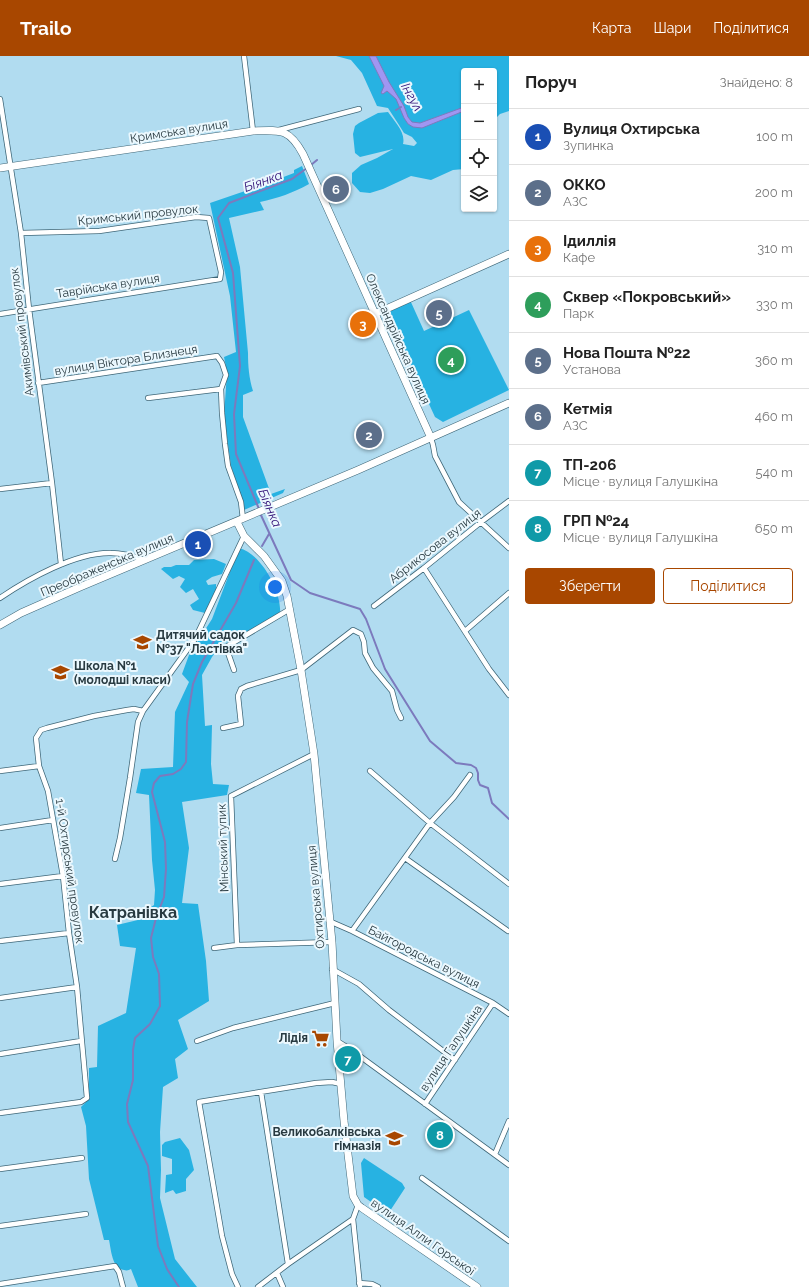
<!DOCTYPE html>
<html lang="uk">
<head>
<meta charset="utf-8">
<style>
  body { margin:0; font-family:Raleway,sans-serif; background:#f2f2f2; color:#222 }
  .controls { position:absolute; right:12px; top:12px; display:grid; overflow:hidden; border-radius:4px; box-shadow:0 1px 3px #0004 }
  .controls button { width:36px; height:36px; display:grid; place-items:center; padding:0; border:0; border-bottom:1px solid #e0e0e0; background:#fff; color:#222; font:20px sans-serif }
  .you { position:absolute; left:275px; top:531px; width:14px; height:14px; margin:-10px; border:3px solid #fff; border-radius:50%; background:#1a73e8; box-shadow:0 0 0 6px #1a73e833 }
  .badge { display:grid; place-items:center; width:26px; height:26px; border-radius:50%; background:#a84700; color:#fff; font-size:13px; font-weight:700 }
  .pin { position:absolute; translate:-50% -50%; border:2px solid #fff; box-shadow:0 1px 4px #0006 }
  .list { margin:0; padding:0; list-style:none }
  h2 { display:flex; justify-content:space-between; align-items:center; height:52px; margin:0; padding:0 16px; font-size:17px }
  h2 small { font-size:13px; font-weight:400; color:#767676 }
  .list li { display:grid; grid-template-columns:26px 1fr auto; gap:12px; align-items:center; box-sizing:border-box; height:56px; padding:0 16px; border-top:1px solid #e0e0e0 }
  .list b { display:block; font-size:15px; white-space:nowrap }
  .list p { margin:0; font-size:13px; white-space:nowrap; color:#767676 }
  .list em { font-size:13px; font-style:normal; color:#767676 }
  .actions { display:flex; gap:8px; padding:12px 16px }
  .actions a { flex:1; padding:9px 0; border:1px solid #a84700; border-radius:4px; text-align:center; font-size:14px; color:#a84700 }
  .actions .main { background:#a84700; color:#fff }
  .icon { flex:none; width:22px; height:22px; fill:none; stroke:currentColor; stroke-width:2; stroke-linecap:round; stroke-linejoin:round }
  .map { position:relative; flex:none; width:509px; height:1231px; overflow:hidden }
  header { display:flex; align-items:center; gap:24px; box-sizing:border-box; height:56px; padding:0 20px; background:#a84700; color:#fff }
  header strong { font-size:19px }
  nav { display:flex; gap:22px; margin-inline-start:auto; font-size:14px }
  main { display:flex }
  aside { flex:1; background:#fff }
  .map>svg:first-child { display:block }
  .green { fill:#27b2e2 }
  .water { fill:#a096f2; stroke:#7c7abd }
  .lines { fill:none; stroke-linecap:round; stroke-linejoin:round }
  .stream { stroke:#7c7abd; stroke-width:2 }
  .street-casing { stroke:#3f6778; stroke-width:6 }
  .secondary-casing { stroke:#3f6778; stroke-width:8 }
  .street { stroke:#fff; stroke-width:4.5 }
  .secondary { stroke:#fff; stroke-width:7 }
  .labels { text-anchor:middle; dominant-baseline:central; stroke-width:4; stroke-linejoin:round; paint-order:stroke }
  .street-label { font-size:12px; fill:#283a41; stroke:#ebf8fe }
  .poi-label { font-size:12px; font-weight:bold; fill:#283a41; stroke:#ebf8fe; text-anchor:start }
  .water-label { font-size:13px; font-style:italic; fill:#300f76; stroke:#ebf8fe }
  .district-label { font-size:16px; font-weight:bold; fill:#283a41; stroke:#ebf8fe }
</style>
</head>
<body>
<header>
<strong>Trailo</strong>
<nav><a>Карта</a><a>Шари</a><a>Поділитися</a></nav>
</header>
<main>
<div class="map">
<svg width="509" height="1231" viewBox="0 0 509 1231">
  <rect width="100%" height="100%" fill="#b1dcf0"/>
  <path class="green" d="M336 0H509V55L500 58 494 64V15H464V113L453 114 431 124 411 120 383 133 370 137 360 136 352 127V117L361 109 377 102 393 93 360 101 355 97 353 78 355 70 359 67 378 57 388 56C394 65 406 76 403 88L414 90 417 87 412 81 404 77 399 69 388 52 377 50 362 17 351 4Z
    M302 110 309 128C293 137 278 142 260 146L264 154 229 162 240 211 248 297C248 310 249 322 253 335L243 339V361L271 438 285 433 283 437 244 454 243 446 231 410 224 360 227 316 224 301 236 296 230 240 210 147 260 130 294 117V114Z
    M410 244 424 275 469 254 509 334 443 366 435 361 386 255Z
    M239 492C261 497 282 536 280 557L230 586 222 587 212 601 202 619 205 670 212 669 211 708 213 728 229 729 227 739 182 746 189 792 182 847 198 848 206 905 209 945 178 964 188 993 175 1003 178 1022 163 1031 160 1076 161 1114 160 1142 175 1203 197 1231H138L131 1213C129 1214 127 1215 124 1214 112 1213 111 1193 109 1184H104L89 1123 86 1070 81 1051 89 1043V1012L97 1011 98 970 126 957 136 892 120 890 117 869 146 862 148 853 154 849 155 834 152 804 149 739 136 737 141 713 173 711 175 656 189 626 182 618 189 599 212 563Z
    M214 503 226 508 222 518 212 521 206 525 208 529 216 528V534L205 557 193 554 190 549 199 543 193 533 186 537 180 531 185 523 179 520 173 523 161 513 164 511H171L176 509H189L194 504Z
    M180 1082 189 1094 194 1114 186 1123V1135L176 1138 173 1134 165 1137 166 1119 172 1118V1103L162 1100V1089L165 1086Z
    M364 1102 402 1127 405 1132 388 1158 364 1141 361 1107Z"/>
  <path class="water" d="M369 0H376L389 26 404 50 408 61 412 66 420 67 464 51V55L422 72 413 71 408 68 404 62 396 43 387 35 383 38 381 37 384 30Z"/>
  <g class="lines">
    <path class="stream" d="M396 54 401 51
      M311 109 317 104
      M259 453 236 398 234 358 240 310 233 217 218 162 229 147 292 123 307 112
      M260 457 291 524 310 537 360 553 366 563 385 613 430 685 456 707 471 709 476 712 478 717V724L480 729 488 732 492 747 509 763
      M262 490 269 478
      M179 1231 167 1213 158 1190 148 1110 128 1066 127 1048 133 1024V994L135 982 150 968 160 950 159 918 153 901 151 882 156 862 164 841 166 813 165 786 152 736 154 727 160 720 173 718 181 713 186 706 187 666 193 628 202 606 236 547 254 504"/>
    <defs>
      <path id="street" d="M244 0 253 75
        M0 43 21 177 29 253 52 427 61 508
        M279 74 359 53
        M0 258 220 223 221 216 209 162 196 161 99 175 21 177
        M38 327 217 300 222 307 226 319 221 333 222 357 225 388 228 410 241 446 243 463
        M148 342 221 333
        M431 382 433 389 435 400 459 446 509 492
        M0 433 52 427
        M424 512 489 613 509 639
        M0 542C28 523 76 496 111 497 123 497 133 500 144 504
        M374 550 424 512 481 466 509 445
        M465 575 509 537
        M234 614 226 591 290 553
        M223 672 241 668 238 640 241 633 247 630 301 614 353 574 361 578 364 586 365 597 373 612 392 635 397 654 401 662
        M0 715 39 710
        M370 715 430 767 509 828
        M0 772 53 764
        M405 802 508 875
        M115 803 120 782 130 722 138 666 143 655 195 583 244 480
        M0 828 63 820
        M329 865 352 875 493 947 509 958
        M352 875 430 767 454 741 470 719
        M0 885 69 877
        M237 889 231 740 314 698
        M214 892 237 889 332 886
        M332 913 359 928 389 954 455 1004
        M0 942 77 931
        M197 985 233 972 335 947
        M337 985 350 993 509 1109
        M0 998 81 985
        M261 1036 288 1208
        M425 1048 493 947
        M0 1057 81 1046 87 1042 77 931 69 877 63 820 48 735 39 710 36 682 41 674 47 672 94 660 127 654 134 653 143 655
        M495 1098 509 1065
        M0 1113 82 1102
        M422 1122 509 1185
        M358 1149 353 1163 360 1231
        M0 1170 86 1158
        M277 1217 283 1231
        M359 1227 372 1228 378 1231
        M0 1228 115 1210 119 1216 123 1231
        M238 1231 232 1218 222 1180 199 1046 316 1027 332 1026 341 1028
        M258 1231 288 1208 353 1163"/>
      <path id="secondary" d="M0 112 117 95 253 75C280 74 289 72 303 98L431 382
        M375 258 509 198
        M237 466 244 480 264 500 282 525 287 540 301 614 314 698 332 886 337 985 344 1065 353 1140 358 1149 362 1152 477 1231
        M0 569 21 557 80 531 358 414 509 347"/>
    </defs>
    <use href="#street" class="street-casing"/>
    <use href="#secondary" class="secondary-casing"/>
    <use href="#street" class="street"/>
    <use href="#secondary" class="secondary"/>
  </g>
  <defs>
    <symbol id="school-bare" viewBox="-9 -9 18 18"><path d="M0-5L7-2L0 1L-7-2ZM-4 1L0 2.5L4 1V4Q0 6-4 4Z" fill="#a84700" stroke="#ebf8fe" stroke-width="2.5" paint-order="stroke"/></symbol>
    <symbol id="supermarket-bare" viewBox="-9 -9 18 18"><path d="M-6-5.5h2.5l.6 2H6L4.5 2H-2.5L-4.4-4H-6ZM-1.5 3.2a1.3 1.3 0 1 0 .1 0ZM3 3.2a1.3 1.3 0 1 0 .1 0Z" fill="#a84700" stroke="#ebf8fe" stroke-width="2.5" paint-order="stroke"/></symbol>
  </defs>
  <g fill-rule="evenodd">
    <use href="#school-bare" x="130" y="574" width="25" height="25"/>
    <use href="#school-bare" x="48" y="604" width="25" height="25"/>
    <use href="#supermarket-bare" x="308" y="970" width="25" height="25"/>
    <use href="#school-bare" x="382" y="1070" width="25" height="25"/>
  </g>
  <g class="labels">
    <g class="street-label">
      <text transform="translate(179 75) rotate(-9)">Кримська вулиця</text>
      <text transform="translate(138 159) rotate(-6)">Кримський провулок</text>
      <text transform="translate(108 230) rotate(-9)">Таврійська вулиця</text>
      <text transform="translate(22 276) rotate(-97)">Акимівський провулок</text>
      <text transform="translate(398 283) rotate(66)">Олександрійська вулиця</text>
      <text transform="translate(126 304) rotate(-9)">вулиця Віктора Близнеця</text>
      <text transform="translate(435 490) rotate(-38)">Абрикосова вулиця</text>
      <text transform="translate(107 509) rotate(-23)">Преображенська вулиця</text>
      <text transform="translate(223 792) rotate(-92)">Мінський тупик</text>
      <text transform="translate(70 815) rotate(82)">1-й Охтирський провулок</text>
      <text transform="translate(316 841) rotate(-95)">Охтирська вулиця</text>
      <text transform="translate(424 901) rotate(27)">Байгородська вулиця</text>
      <text transform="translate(451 992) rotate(-56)">вулиця Галушкіна</text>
      <text transform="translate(423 1181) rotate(35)">вулиця Алли Горської</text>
    </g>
    <g class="poi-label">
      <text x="156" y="579">Дитячий садок<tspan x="156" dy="14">№37 "Ластівка"</tspan></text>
      <text x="74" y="610">Школа №1<tspan x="74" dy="14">(молодші класи)</tspan></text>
      <text x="308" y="982" text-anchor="end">Лідія</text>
      <text x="381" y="1076" text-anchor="end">Великобалківська<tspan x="381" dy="14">гімназія</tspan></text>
    </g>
    <g class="water-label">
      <text transform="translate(412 41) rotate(61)">Інгул</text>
      <text transform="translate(263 125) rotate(-20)">Біянка</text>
      <text transform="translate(270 452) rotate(67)">Біянка</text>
    </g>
    <g class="district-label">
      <text x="133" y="856">Катранівка</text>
    </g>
  </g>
</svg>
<div class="controls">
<button>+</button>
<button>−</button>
<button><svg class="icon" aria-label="locate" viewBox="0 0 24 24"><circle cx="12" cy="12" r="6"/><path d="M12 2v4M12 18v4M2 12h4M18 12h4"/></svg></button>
<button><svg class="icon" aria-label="layers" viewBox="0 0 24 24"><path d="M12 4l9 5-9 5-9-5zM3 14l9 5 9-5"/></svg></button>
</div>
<div class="you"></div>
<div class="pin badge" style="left:198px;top:488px;background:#1a4fb4">1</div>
<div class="pin badge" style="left:369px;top:379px;background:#5c6f8a">2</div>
<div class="pin badge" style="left:363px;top:268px;background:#e8710a">3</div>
<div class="pin badge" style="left:451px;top:304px;background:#2e9e5b">4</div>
<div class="pin badge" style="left:439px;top:257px;background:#5c6f8a">5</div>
<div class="pin badge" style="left:336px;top:133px;background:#5c6f8a">6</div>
<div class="pin badge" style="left:348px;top:1003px;background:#0f9aa8">7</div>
<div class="pin badge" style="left:440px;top:1079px;background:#0f9aa8">8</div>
</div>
<aside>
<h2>Поруч<small>Знайдено: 8</small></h2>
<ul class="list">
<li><span class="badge" style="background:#1a4fb4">1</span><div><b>Вулиця Охтирська</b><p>Зупинка</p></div><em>100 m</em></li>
<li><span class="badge" style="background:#5c6f8a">2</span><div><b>ОККО</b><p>АЗС</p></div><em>200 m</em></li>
<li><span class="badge" style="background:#e8710a">3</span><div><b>Ідиллія</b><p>Кафе</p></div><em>310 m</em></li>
<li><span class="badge" style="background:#2e9e5b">4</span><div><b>Сквер «Покровський»</b><p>Парк</p></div><em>330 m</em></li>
<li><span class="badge" style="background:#5c6f8a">5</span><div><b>Нова Пошта №22</b><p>Установа</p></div><em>360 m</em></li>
<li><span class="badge" style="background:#5c6f8a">6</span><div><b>Кетмія</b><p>АЗС</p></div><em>460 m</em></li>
<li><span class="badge" style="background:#0f9aa8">7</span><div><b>ТП-206</b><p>Місце · вулиця Галушкіна</p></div><em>540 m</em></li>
<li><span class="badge" style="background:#0f9aa8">8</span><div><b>ГРП №24</b><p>Місце · вулиця Галушкіна</p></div><em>650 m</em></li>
</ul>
<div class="actions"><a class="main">Зберегти</a><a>Поділитися</a></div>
</aside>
</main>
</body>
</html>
